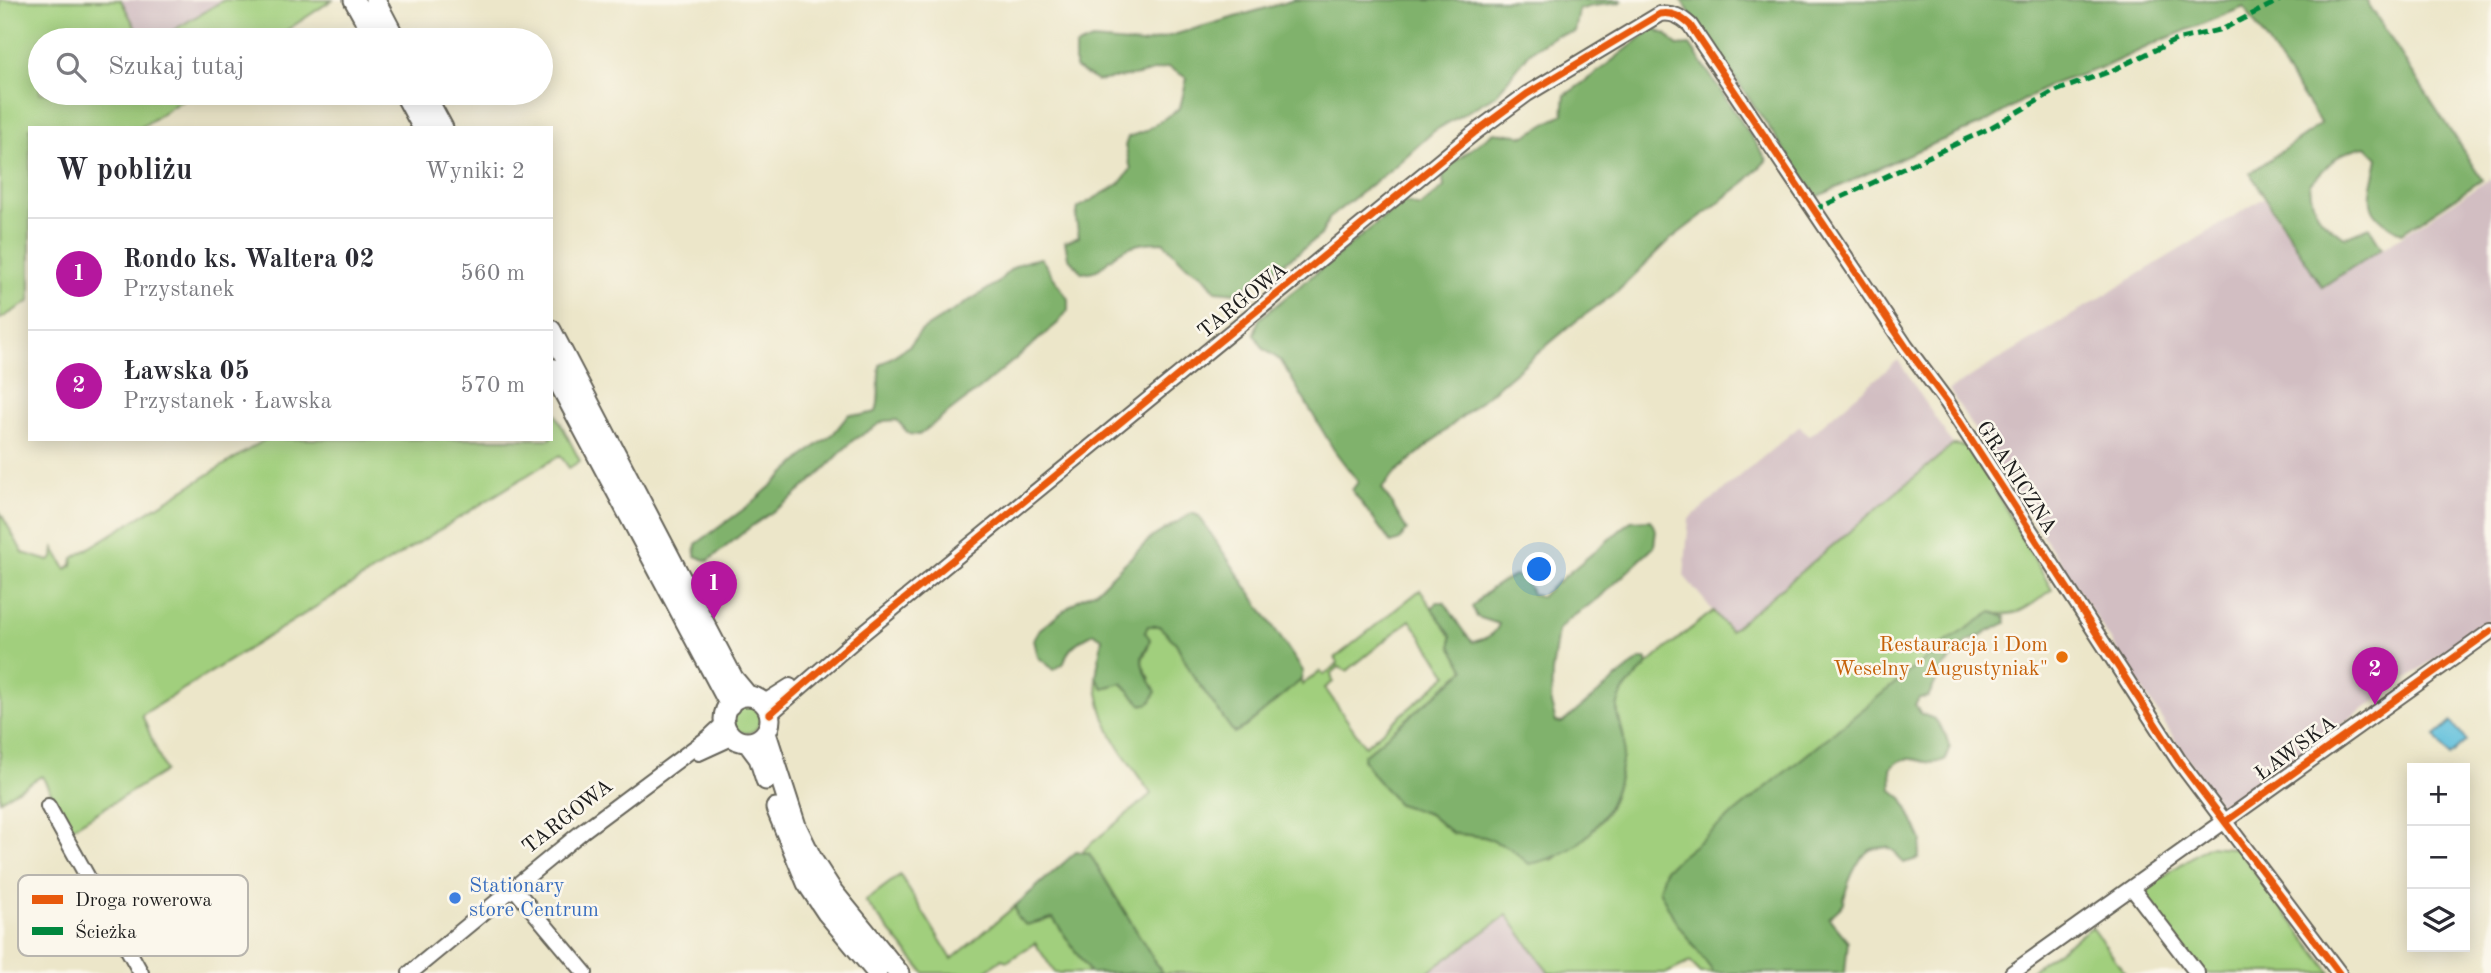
<!DOCTYPE html>
<html lang="pl">
<head>
<meta charset="utf-8">
<style>
  body { margin:0; font-family:"Old Standard TT",serif; background:#f2f2f3; color:#2b2b33 }
  .controls { position:absolute; right:21px; bottom:21px; display:grid; overflow:hidden; border-radius:0px; box-shadow:0 4px 18px #0003 }
  .controls button { width:63px; height:63px; display:grid; place-items:center; padding:0; border:0; border-bottom:2px solid #e1e1e2; background:#fff; color:#2b2b33; font:35px sans-serif }
  .you { position:absolute; left:1540px; top:570px; width:24px; height:24px; margin:-18px; border:5px solid #fff; border-radius:50%; background:#1a73e8; box-shadow:0 0 0 10px #1a73e833 }
  .badge { display:grid; place-items:center; width:46px; height:46px; border-radius:50%; background:#b5179e; color:#fff; font-size:23px; font-weight:700 }
  .pin { position:absolute; translate:-50% -58px; filter:drop-shadow(0 2px 4px #0008) }
  .pin::after { content:''; position:absolute; top:37px; width:24px; height:21px; background:inherit; clip-path:polygon(0 0,100% 0,50% 100%) }
  .list { margin:0; padding:0; list-style:none }
  h2 { display:flex; justify-content:space-between; align-items:center; height:91px; margin:0; padding:0 28px; font-size:30px }
  h2 small { font-size:23px; font-weight:400; color:#7c7c81 }
  .list li { display:grid; grid-template-columns:46px 1fr auto; gap:21px; align-items:center; box-sizing:border-box; height:112px; padding:0 28px; border-top:2px solid #e1e1e2 }
  .list b { display:block; font-size:26px; white-space:nowrap }
  .list p { margin:0; font-size:23px; white-space:nowrap; color:#7c7c81 }
  .list em { font-size:23px; font-style:normal; color:#7c7c81 }
  .icon { flex:none; width:38px; height:38px; fill:none; stroke:currentColor; stroke-width:2; stroke-linecap:round; stroke-linejoin:round }
  .map { position:relative; flex:none; width:2491px; height:973px; overflow:hidden }
  .search { position:absolute; background:#fff; box-shadow:0 4px 18px #0003; left:28px; top:28px; width:525px; height:77px; display:flex; align-items:center; gap:18px; box-sizing:border-box; padding:0 24px; border-radius:38px; color:#7c7c81; font-size:26px }
  .panel { position:absolute; background:#fff; box-shadow:0 4px 18px #0003; left:28px; top:126px; width:525px; height:315px; border-radius:0px }
  .map>svg:first-child { display:block }
  .industrial { fill:#d2bec2 }
  .green { fill:#a1cf7d; stroke:#5e764c; stroke-width:2; fill-rule:evenodd }
  .forest { fill:#80b26c; stroke:#4e6744; stroke-width:2 }
  .water { fill:#5ebfdc; stroke:#3d6e7c; stroke-width:2 }
  .lines { fill:none; stroke-linecap:round; stroke-linejoin:round }
  .minor-casing { stroke:#656359; stroke-width:18 }
  .major-casing { stroke:#656359; stroke-width:23 }
  .minor { stroke:#fff; stroke-width:14 }
  .major { stroke:#fff; stroke-width:19 }
  .quiet { stroke:#00873e; stroke-width:5; stroke-dasharray:10 5; stroke-linecap:butt }
  .cycleway-casing { stroke:#fbf7ec; stroke-width:11 }
  .cycleway { stroke:#e8590c; stroke-width:7 }
  .food-dot { fill:#e8710a; stroke:#fbf7ec; stroke-width:2.5 }
  .shop-dot { fill:#3f7fe0; stroke:#fbf7ec; stroke-width:2.5 }
  .labels { text-anchor:middle; dominant-baseline:central; stroke-width:5; stroke-linejoin:round; paint-order:stroke }
  .street-label { font-size:21px; fill:#1c1c1c; stroke:#fbf7ec }
  .food-label { font-size:21px; fill:#c56008; stroke:#fbf7ec; text-anchor:end }
  .shop-label { font-size:21px; fill:#366cbe; stroke:#fbf7ec; text-anchor:start }
  .key { fill:#fbf7ec; stroke:#b8b5ae; stroke-width:2 }
  .key-label { font-size:19px; fill:#1c1c1c }
</style>
</head>
<body>
<div class="map">
<svg width="2491" height="973" viewBox="0 0 2491 973">
  <rect width="100%" height="100%" fill="#fbf7ec"/>
  <filter id="ink" filterUnits="userSpaceOnUse"><feTurbulence type="fractalNoise" baseFrequency=".0143" numOctaves="2"/><feDisplacementMap in="SourceGraphic" scale="14" xChannelSelector="R" yChannelSelector="G"/><feConvolveMatrix kernelMatrix="1 2 1 2 8 2 1 2 1" color-interpolation-filters="sRGB"/></filter>
  <filter id="wash" filterUnits="userSpaceOnUse"><feTurbulence type="fractalNoise" baseFrequency=".00686" numOctaves="4" result="noise"/><feDisplacementMap in="SourceGraphic" scale="28" xChannelSelector="R" yChannelSelector="G"/><feGaussianBlur stdDeviation="1.57" result="paint"/><feColorMatrix in="noise" values="0 0 0 0 0 0 0 0 0 0 0 0 0 0 0 0 0 1.4 0 .05"/><feComposite in="paint" operator="in"/></filter>
  <g filter="url(#wash)">
    <rect width="100%" height="100%" fill="#ece6c9"/>
    <path class="industrial" d="M121 0H224L157 40H142Z
      M2491 178V618L2223 810 2177 743 1949 390 2264 198 2322 288Z
      M1898 360 1953 445 1730 631 1684 576 1689 519 1800 426 1809 436Z
      M1577 865 1654 973H1427Z"/>
    <path class="green" d="M0 0H121L142 40H40V93H193L140 128H30V301L0 319Z
      M224 0H332L272 40H157Z
      M551 405 580 461 569 468 560 455 142 715 165 771 70 829 42 776 0 800V512L23 553 49 561 53 558 54 548 66 569 72 565 73 558 266 439H551Z
      M1953 445 1967 446 1991 483 2052 590C2031 604 2017 621 1992 612L1665 869 1660 891 1676 922 1714 973H1701L1690 962 1667 973H1549L1507 915 1427 973H1162L1089 853 1081 852 1151 794C1123 753 1100 729 1096 677L1103 688 1121 683 1142 704 1150 678C1134 654 1147 661 1150 639L1144 633 1148 626H1159L1176 643 1192 674 1234 733 1245 727 1301 680 1302 685 1320 671 1324 675 1338 664 1335 658 1420 590 1451 636V646L1465 670 1364 755 1363 759 1374 776 1398 804 1429 814 1452 833 1484 837 1552 860C1594 835 1614 815 1621 766 1622 757 1625 747 1624 739 1622 723 1612 709 1622 693 1637 668 1689 631 1713 611L1730 631ZM1410 620 1448 675 1365 746 1325 688 1333 682 1331 674 1339 667 1347 671Z
      M732 719a14 14 0 1 1 28 0a14 14 0 1 1-28 0Z
      M2208 846 2232 848 2235 846 2331 973H2200L2140 892Z
      M900 875 952 959 1015 906 1017 917 1026 925 1053 918 1090 973H1055L1035 943 1008 961 1002 959 983 973H924L865 901Z
      M2092 927 2125 973H2027Z"/>
    <path class="forest" d="M1294 0H1622L1619 3 1592 6 1579 10 1575 32 1556 35 1530 52 1496 95 1434 131 1394 167 1330 217 1321 235 1294 256 1237 293 1216 291 1203 275 1187 266 1163 242C1146 242 1128 244 1115 255 1097 268 1106 270 1082 273L1068 257 1065 242 1079 237 1076 219 1078 208 1119 184 1131 169 1125 146 1128 137 1145 131 1180 108 1187 78 1168 67 1139 75 1097 81 1075 68V47L1092 40 1142 44Z
      M1681 0H2366L2482 180 2402 233C2358 211 2371 197 2378 158L2366 146C2338 151 2329 164 2310 184 2311 212 2322 223 2345 237L2369 227 2382 248 2322 287 2250 173 2321 124 2244 7 2160 41 2106 66 2050 85 1984 123 1909 154 1817 197Z
      M1654 28 1667 35 1677 46 1690 45 1767 160 1743 184 1671 239 1617 292 1575 322 1396 472 1382 488 1407 530 1400 540 1391 543 1352 490 1358 482 1334 450 1281 361 1264 349 1254 334 1259 319 1403 202 1420 207 1444 187 1442 171 1494 132 1525 136 1563 114 1565 95C1596 75 1624 50 1654 28Z
      M1041 258 1068 299V310L1058 323 982 387 919 435 909 434 897 420 884 421 852 441 823 471 791 499 749 528 708 561 695 556 696 544 751 504 812 449 833 434 849 414 862 415 876 412C881 398 877 382 880 365L910 345 921 331 999 282C1010 266 1023 261 1041 258Z
      M1192 513 1199 516 1303 671 1301 680 1245 727 1234 733 1192 674 1176 643 1159 626H1148L1145 632 1150 639C1149 646 1145 648 1143 655 1138 666 1152 682 1156 692L1150 703 1142 705 1122 683 1103 688 1096 677 1102 638 1094 633C1080 640 1067 647 1064 663L1054 670 1038 657 1034 640 1040 629 1079 599 1097 590 1151 538Z
      M1650 520 1656 530 1654 547 1599 598 1568 620 1558 630 1552 672 1551 704 1556 722 1562 723 1640 659H1647V666C1636 677 1622 688 1618 704 1614 715 1623 729 1624 740 1625 749 1622 759 1621 767 1613 819 1581 855 1529 864L1510 848 1484 837 1452 833 1429 814 1398 804 1374 776 1363 759 1364 755 1465 670 1451 646V636L1432 608 1437 602H1444C1455 616 1460 631 1473 642 1484 639 1495 636 1499 624L1477 617 1472 607C1484 592 1497 583 1515 575L1525 580 1533 595 1540 597 1631 521Z
      M1992 612 2005 617 2006 623 1967 642 1943 667 1928 697 1919 698 1915 705 1921 714 1935 719 1946 736 1950 749 1946 759C1923 772 1911 745 1891 769L1892 790 1903 799 1922 841 1918 859 1903 863 1895 852 1887 847C1882 848 1874 848 1870 850 1857 858 1844 889 1844 904L1829 918 1848 941 1845 973H1714L1676 922 1659 890 1665 869 1946 642Z
      M1076 852 1089 853 1162 973H1090L1053 918 1026 925 1017 917 1015 906Z"/>
    <path class="water" d="M2452 722 2466 741 2449 756 2435 736Z"/>
  </g>
  <g filter="url(#ink)">
    <g class="lines">
      <defs>
        <path id="minor" d="M763 703 790 686
          M770 714 862 634 1474 133 1527 94 1660 14C1673 12 1681 17 1690 25L1906 347 1947 402 2179 761 2339 973
          M699 753 734 737
          M48 806 141 973
          M513 887 585 973
          M2132 888 2197 973
          M410 973 583 831 709 737 725 722
          M2012 973 2491 631"/>
        <path id="major" d="M354 0 376 40
          M375 0 396 40
          M404 93 423 128
          M424 93 443 128
          M551 330 733 678 748 696
          M551 368 730 705
          M724 719a23 23 0 1 1 46 0a23 23 0 1 1-46 0Z
          M766 733 796 826 813 861 833 892 899 973
          M747 742 759 758 766 780
          M776 808 807 883 827 913 877 973"/>
      </defs>
      <use href="#minor" class="minor-casing"/>
      <use href="#major" class="major-casing"/>
      <use href="#minor" class="minor"/>
      <use href="#major" class="major"/>
      <path class="quiet" d="M1814 210 1988 129 2053 92 2111 71 2176 40 2223 29 2280 0"/>
      <defs>
        <path id="cycleway" d="M770 714 862 634 1474 133 1527 94 1660 14C1673 12 1681 17 1690 25L1906 347 1947 402 2179 761 2339 973
          M2225 822 2491 631"/>
      </defs>
      <use href="#cycleway" class="cycleway-casing"/>
      <use href="#cycleway" class="cycleway"/>
    </g>
  </g>
  <circle class="food-dot" cx="2062" cy="657" r="7"/>
  <circle class="shop-dot" cx="455" cy="898" r="7"/>
  <g class="labels">
    <g class="street-label">
      <text transform="translate(1243 301) rotate(-39)">TARGOWA</text>
      <text transform="translate(2016 478) rotate(57)">GRANICZNA</text>
      <text transform="translate(2296 749) rotate(-36)">ŁAWSKA</text>
      <text transform="translate(568 817) rotate(-38)">TARGOWA</text>
    </g>
    <g class="food-label">
      <text x="2048" y="645">Restauracja i Dom<tspan x="2048" dy="24">Weselny "Augustyniak"</tspan></text>
    </g>
    <g class="shop-label">
      <text x="469" y="886">Stationary<tspan x="469" dy="24">store Centrum</tspan></text>
    </g>
  </g>
  <rect x="18" y="875" width="230" height="81" rx="10" class="key"/>
  <rect x="32" y="895" width="31" height="9" fill="#e8590c"/>
  <rect x="32" y="927" width="31" height="8" fill="#00873e"/>
  <g class="key-label">
    <text x="75" y="906">Droga rowerowa</text>
    <text x="75" y="938">Ścieżka</text>
  </g>
</svg>
<div class="controls">
<button>+</button>
<button>−</button>
<button><svg class="icon" aria-label="layers" viewBox="0 0 24 24"><path d="M12 4l9 5-9 5-9-5zM3 14l9 5 9-5"/></svg></button>
</div>
<div class="you"></div>
<div class="pin badge" style="left:714px;top:619px">1</div>
<div class="pin badge" style="left:2375px;top:705px">2</div>
<div class="search"><svg class="icon" aria-label="search" viewBox="0 0 24 24"><circle cx="10" cy="10" r="6"/><path d="M15 15l6 6"/></svg>Szukaj tutaj</div>
<section class="panel">
<h2>W pobliżu<small>Wyniki: 2</small></h2>
<ul class="list">
<li><span class="badge">1</span><div><b>Rondo ks. Waltera 02</b><p>Przystanek</p></div><em>560 m</em></li>
<li><span class="badge">2</span><div><b>Ławska 05</b><p>Przystanek · Ławska</p></div><em>570 m</em></li>
</ul>
</section>
</div>
</body>
</html>
